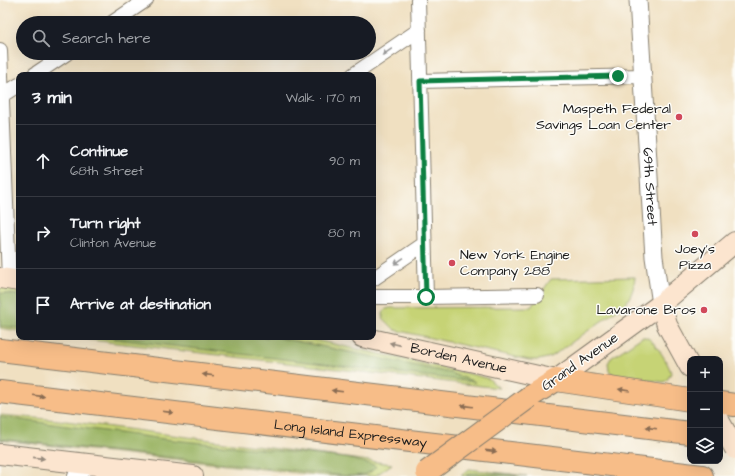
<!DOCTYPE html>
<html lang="en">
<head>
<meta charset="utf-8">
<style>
  body { margin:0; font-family:"Architects Daughter",sans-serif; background:#20242c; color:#f1f3f6 }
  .controls { position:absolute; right:12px; bottom:12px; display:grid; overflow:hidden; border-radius:8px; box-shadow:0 4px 16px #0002 }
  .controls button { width:36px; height:36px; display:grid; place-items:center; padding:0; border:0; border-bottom:1px solid #363941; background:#171b24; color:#f1f3f6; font:20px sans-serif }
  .stop { position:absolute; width:12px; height:12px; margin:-9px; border:3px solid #0b8043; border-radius:50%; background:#fff }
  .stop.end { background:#0b8043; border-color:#fff; box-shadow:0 1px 4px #0008 }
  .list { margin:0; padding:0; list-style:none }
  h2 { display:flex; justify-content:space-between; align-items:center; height:52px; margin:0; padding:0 16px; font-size:17px }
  h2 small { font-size:13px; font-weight:400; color:#9ea1a6 }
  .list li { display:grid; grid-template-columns:26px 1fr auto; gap:12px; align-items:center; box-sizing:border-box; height:72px; padding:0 16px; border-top:1px solid #363941 }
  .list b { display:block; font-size:15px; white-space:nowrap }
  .list p { margin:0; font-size:13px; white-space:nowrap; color:#9ea1a6 }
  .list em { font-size:13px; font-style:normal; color:#9ea1a6 }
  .icon { flex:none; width:22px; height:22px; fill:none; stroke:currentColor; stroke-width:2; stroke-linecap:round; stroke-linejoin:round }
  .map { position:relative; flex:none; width:735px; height:476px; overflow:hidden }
  .search { position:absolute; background:#171b24; box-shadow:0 4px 16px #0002; left:16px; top:16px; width:360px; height:44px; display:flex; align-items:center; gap:10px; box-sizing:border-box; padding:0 14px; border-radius:22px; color:#9ea1a6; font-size:15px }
  .panel { position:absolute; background:#171b24; box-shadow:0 4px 16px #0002; left:16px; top:72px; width:360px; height:268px; border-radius:8px }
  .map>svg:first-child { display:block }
  .green { fill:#c6d375; stroke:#717848 }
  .forest { fill:#9cb566; stroke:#5c6841 }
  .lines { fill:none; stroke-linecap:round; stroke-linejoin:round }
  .minor-casing { stroke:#867e6e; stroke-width:16 }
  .tertiary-casing { stroke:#867e6e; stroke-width:19 }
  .secondary-casing { stroke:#867e6e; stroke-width:22 }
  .primary-casing { stroke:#867e6e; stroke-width:24 }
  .motorway-casing { stroke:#867e6e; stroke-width:24 }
  .minor { stroke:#fff; stroke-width:14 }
  .tertiary { stroke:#fff; stroke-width:17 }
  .secondary { stroke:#fce5cf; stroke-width:20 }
  .primary { stroke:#f7bd88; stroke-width:22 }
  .motorway { stroke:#f7bd88; stroke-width:22 }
  .secondary-bridge-casing { stroke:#867e6e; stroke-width:22; stroke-linecap:butt }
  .primary-bridge-casing { stroke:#867e6e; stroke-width:24; stroke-linecap:butt }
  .secondary-bridge { stroke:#fce5cf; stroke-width:20 }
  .primary-bridge { stroke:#f7bd88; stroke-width:22 }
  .oneway { fill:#999 }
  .oneway2 { fill:#978b7e }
  .oneway3 { fill:#8a6c52 }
  .route { stroke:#0b8043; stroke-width:5 }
  .poi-dot { fill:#d1495b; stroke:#fdfcf7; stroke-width:1.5 }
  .labels { text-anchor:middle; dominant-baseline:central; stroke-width:3; stroke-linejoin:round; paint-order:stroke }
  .poi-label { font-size:14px; fill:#1c1c1c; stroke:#fdfcf7; text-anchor:end }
  .street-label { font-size:14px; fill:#1c1c1c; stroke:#fdfcf7 }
</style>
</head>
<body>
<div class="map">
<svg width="735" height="476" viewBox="0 0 735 476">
  <rect width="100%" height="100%" fill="#fdfcf7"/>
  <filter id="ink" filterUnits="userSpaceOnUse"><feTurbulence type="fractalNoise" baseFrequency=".025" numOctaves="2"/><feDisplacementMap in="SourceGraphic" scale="8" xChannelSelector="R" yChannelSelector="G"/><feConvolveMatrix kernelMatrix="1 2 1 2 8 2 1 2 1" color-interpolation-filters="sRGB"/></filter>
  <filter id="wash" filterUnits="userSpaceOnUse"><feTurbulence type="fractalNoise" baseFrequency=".012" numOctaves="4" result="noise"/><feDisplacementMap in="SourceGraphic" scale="16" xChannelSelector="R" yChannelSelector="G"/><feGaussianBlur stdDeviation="0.9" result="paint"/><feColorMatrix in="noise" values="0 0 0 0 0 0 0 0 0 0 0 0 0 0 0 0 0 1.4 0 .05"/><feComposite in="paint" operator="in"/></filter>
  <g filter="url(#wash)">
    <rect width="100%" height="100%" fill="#f0e0c1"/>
    <path class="green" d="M635 277C634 289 631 297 623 306L551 357 539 360H529L395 330 383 318V312L386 309 390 308 531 307 551 279Z
      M0 287 19 289V331L0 328Z
      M66 337H302L471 374 489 379 499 388Z
      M642 337H646C655 341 669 364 671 373L667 380 664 382 616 376 609 371 608 363 611 358Z
      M0 415 58 420 392 464 375 476H326L0 440Z
      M469 469 527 476H461Z"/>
    <path class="forest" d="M0 293 19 295V328L0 326Z
      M98 337H276L451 373 475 382Z
      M0 417 164 439 346 458 374 465 376 467C368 476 359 476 346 476L0 439Z
      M470 473 510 474 517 476H466Z"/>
  </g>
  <g filter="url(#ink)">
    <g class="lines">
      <defs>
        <path id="minor" d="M418 0 426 297
          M112 23 146 0
          M0 50 9 279
          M34 75 67 53
          M353 75 419 30
          M420 81 643 76
          M0 97 19 85
          M373 279 424 244
          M373 297H426L537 295
          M75 476 94 464"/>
        <g id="tertiary">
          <path id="s1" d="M638 0 654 257 661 304"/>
        </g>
        <g id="secondary">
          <path d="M0 278 19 281"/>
          <path d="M661 304 667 325 690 367"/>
          <path id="s2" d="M362 337 556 380 661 304 735 242"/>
          <path d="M0 454 193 476"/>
        </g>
        <path id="primary" d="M529 397 556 380 690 400
          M720 403 735 405"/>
        <g id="motorway">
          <path d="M0 350 690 433"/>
          <path id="s3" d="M0 392 702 476"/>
        </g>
      </defs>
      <use href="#minor" class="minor-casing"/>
      <use href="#tertiary" class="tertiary-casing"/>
      <use href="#secondary" class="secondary-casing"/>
      <use href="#primary" class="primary-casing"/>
      <use href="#motorway" class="motorway-casing"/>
      <use href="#minor" class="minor"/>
      <use href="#tertiary" class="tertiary"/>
      <use href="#secondary" class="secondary"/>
      <use href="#primary" class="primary"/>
      <use href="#motorway" class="motorway"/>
      <defs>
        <path id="secondary-bridge" d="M720 422 735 449"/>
        <path id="primary-bridge" d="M427 472 529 397"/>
      </defs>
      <use href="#secondary-bridge" class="secondary-bridge-casing"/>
      <use href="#primary-bridge" class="primary-bridge-casing"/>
      <use href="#secondary-bridge" class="secondary-bridge"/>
      <use href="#primary-bridge" class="primary-bridge"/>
    </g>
    <defs><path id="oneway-solid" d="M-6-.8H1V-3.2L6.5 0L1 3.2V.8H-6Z"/></defs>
    <g class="oneway">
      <use href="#oneway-solid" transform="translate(387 52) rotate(146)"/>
      <use href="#oneway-solid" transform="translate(399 261) rotate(146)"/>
    </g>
    <g class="oneway2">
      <use href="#oneway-solid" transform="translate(395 344) rotate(-167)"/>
      <use href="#oneway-solid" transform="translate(39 458) rotate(6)"/>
    </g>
    <g class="oneway3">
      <use href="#oneway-solid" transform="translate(208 375) rotate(-173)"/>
      <use href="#oneway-solid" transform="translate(624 390) rotate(-171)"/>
      <use href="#oneway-solid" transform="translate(337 391) rotate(-173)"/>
      <use href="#oneway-solid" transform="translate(39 396) rotate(7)"/>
      <use href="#oneway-solid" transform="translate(467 406) rotate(-173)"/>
      <use href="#oneway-solid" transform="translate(168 412) rotate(7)"/>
      <use href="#oneway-solid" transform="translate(651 428) rotate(-173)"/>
      <use href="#oneway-solid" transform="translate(491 451) rotate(7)"/>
    </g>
  </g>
  <g class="lines" filter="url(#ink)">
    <path class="route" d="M426 297 420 81 618 76"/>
  </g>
  <g class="poi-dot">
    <circle cx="679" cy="117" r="4"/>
    <circle cx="695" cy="234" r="4"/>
    <circle cx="452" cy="263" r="4"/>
    <circle cx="704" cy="310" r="4"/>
  </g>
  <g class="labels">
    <g class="poi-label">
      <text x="671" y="109">Maspeth Federal<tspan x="671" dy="16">Savings Loan Center</tspan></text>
      <text x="695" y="249" text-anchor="middle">Joey's<tspan x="695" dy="16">Pizza</tspan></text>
      <text x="460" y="255" text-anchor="start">New York Engine<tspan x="460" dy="16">Company 288</tspan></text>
      <text x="696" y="310">Lavarone Bros</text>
    </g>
    <g class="street-label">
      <text stroke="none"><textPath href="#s1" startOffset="187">69th Street</textPath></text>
      <text stroke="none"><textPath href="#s2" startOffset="99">Borden Avenue</textPath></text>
      <text transform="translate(580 362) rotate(-35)">Grand Avenue</text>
      <text stroke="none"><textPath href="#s3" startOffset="353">Long Island Expressway</textPath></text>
    </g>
  </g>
</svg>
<div class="controls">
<button>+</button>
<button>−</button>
<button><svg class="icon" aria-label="layers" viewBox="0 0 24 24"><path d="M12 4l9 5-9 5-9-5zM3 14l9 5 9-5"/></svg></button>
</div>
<div class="stop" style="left:426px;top:297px"></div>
<div class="stop end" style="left:618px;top:76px"></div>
<div class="search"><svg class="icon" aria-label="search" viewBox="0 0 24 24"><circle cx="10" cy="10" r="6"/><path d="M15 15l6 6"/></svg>Search here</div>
<section class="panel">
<h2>3 min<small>Walk · 170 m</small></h2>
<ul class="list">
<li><svg class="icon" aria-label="ahead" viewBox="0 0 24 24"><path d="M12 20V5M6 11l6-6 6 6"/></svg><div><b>Continue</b><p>68th Street</p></div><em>90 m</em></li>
<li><svg class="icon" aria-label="right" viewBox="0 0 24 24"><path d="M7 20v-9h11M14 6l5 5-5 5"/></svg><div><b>Turn right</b><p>Clinton Avenue</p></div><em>80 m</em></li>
<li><svg class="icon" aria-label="arrive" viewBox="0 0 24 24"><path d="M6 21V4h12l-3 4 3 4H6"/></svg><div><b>Arrive at destination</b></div></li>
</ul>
</section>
</div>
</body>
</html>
